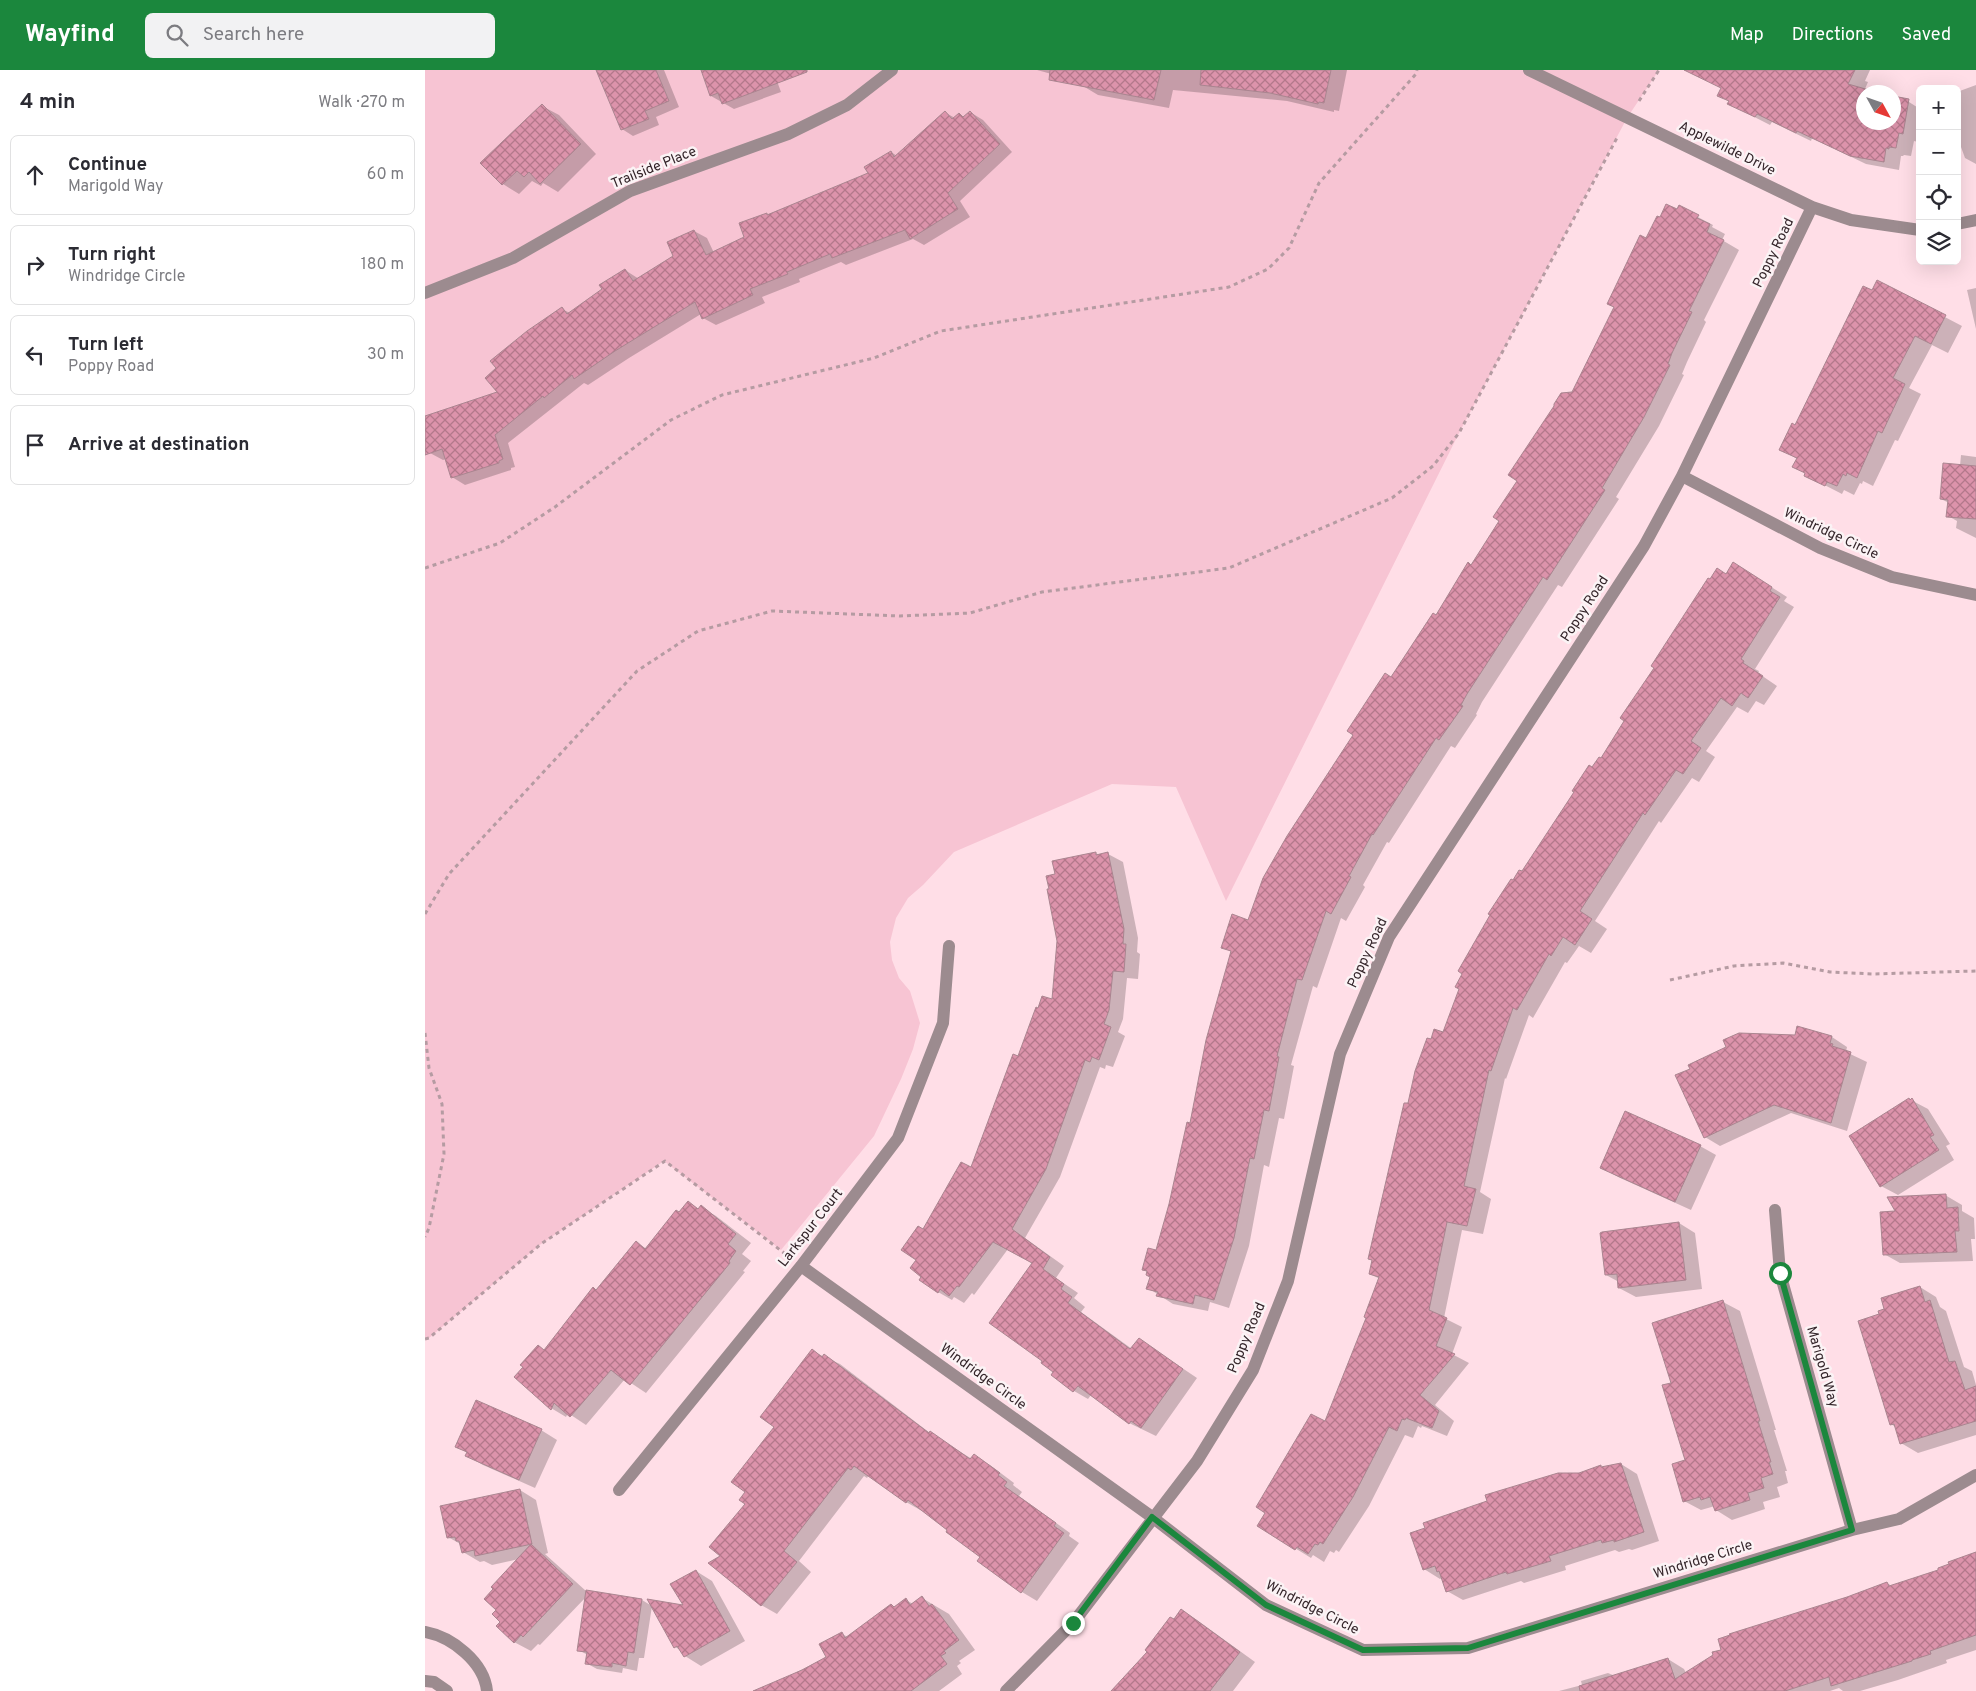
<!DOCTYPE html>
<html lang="en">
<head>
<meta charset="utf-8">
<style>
  body { margin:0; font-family:Overpass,sans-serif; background:#f2f2f3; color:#2b2b33 }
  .controls { position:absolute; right:15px; top:15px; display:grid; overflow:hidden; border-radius:8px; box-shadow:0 5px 20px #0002 }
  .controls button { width:45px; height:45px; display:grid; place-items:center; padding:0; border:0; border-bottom:1px solid #e1e1e2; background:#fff; color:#2b2b33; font:25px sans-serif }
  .compass { position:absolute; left:1431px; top:15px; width:45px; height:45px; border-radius:50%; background:#fff; box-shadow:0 5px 20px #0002; rotate:130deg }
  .stop { position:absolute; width:15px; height:15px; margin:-11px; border:4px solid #1b873d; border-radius:50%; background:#fff }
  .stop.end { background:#1b873d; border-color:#fff; box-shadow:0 1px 5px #0008 }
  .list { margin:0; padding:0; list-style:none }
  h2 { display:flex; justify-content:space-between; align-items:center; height:65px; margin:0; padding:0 20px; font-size:21px }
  h2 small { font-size:16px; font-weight:400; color:#7c7c81 }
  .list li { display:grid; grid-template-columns:32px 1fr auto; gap:15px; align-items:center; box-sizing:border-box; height:80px; margin:0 10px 10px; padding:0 10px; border:1px solid #e1e1e2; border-radius:8px }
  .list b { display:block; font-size:19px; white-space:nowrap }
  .list p { margin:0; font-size:16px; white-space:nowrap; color:#7c7c81 }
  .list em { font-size:16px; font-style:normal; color:#7c7c81 }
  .icon { flex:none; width:28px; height:28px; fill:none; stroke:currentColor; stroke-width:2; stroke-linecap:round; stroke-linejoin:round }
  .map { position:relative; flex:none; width:1551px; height:1621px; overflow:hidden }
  header { display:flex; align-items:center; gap:30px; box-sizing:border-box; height:70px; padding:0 25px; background:#1b873d; color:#fff }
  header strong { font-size:24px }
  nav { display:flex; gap:28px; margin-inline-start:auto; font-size:18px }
  .search { width:350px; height:45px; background:#f2f2f3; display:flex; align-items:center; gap:12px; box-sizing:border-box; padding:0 18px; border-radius:8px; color:#7c7c81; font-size:19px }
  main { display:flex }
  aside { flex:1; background:#fff }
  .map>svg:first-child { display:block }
  .green { fill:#f7c4d3 }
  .shadow { fill:#0003 }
  .building { fill:url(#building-cross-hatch); stroke:#aa8590 }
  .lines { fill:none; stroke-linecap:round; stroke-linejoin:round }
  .path { stroke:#b59ba2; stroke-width:3; stroke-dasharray:4 4; stroke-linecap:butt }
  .minor { stroke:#9c8b8f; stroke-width:12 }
  .route { stroke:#1b873d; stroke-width:6 }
  .labels { text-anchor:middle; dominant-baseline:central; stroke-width:5; stroke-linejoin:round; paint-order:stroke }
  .street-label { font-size:14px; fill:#332429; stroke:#fbf3f5 }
</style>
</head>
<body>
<header>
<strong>Wayfind</strong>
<div class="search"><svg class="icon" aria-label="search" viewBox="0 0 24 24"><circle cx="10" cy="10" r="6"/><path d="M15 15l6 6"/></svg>Search here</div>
<nav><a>Map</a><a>Directions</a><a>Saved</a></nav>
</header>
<main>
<aside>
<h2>4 min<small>Walk · 270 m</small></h2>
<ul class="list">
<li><svg class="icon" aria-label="ahead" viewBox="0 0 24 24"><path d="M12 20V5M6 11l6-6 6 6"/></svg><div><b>Continue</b><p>Marigold Way</p></div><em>60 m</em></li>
<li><svg class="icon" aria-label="right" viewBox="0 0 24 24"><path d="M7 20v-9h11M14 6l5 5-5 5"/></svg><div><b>Turn right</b><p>Windridge Circle</p></div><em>180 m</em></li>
<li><svg class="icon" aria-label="left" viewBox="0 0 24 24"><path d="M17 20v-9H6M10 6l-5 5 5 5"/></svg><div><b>Turn left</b><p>Poppy Road</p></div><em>30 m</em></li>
<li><svg class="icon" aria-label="arrive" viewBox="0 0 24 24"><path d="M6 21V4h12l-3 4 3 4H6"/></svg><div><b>Arrive at destination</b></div></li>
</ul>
</aside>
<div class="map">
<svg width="1551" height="1621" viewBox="0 0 1551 1621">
  <defs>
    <pattern id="building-cross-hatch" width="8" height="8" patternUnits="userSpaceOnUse" patternTransform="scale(1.25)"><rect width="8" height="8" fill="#dc93ab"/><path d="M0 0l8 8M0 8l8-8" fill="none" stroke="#b3788b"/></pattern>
  </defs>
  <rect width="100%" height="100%" fill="#ffdee7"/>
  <path class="green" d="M0 0H1234L1202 48 1034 363 801 831 751 717 687 714 529 782 498 815 483 828 471 848 465 872 467 890 474 908 485 921 495 953 488 979 476 1009 449 1066 356 1180 239 1091 116 1174 4 1268 0 1269Z"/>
  <path class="shadow" d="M178 0H239L254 37 231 47 234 55 208 66 197 59Z
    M277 0H348L356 22 309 39 286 26Z
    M612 0H922L914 41 909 40V42L862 31 748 20 744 38 673 25 658 16 659 13Z
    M1293 0H1445L1440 11 1443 12 1440 19 1446 22H1438V52H1468L1474 31 1484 32 1495 39 1493 72 1489 71 1486 86 1479 85 1478 86H1476L1474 100 1441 94 1387 68 1386 71 1347 52 1345 55 1304 34 1305 32 1294 25 1297 18Z
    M1551 15V94L1540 88 1532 66V22Z
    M117 36 134 45 171 84 133 122 118 113 116 116 107 111 94 124 78 114 57 93Z
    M545 42 558 50 587 82 535 131 545 147 499 175 488 169 421 195 416 192 374 209 375 212 337 227 340 233 291 255 278 248 276 244 204 288 163 315 159 313 83 373 90 397 86 398V400L40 415 27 407 21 389 18 390 5 383 0 368V347L74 323 137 239 145 243 178 220 200 200 214 209 250 187 269 161 282 168 289 183 321 168 341 144 344 145 445 103 466 82 472 86 521 43 530 48 534 44 539 47Z
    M1254 137 1288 155 1287 157 1300 164 1297 170 1314 180 1279 250 1281 252 1262 292 1257 304 1259 305 1234 356 1191 427 1194 429 1137 517 1133 515 1057 632 1051 644 1052 645 1030 678 1026 676 964 773 962 772 938 815 940 817 921 851 916 848 892 918 888 916 866 995 869 996 859 1049 854 1048 844 1097 839 1095 824 1176 804 1238 785 1232 783 1241 748 1234 723 1218 727 1207 723 1202 718 1199 732 1181 766 1054 807 882 797 877 824 851 966 608 1047 496 1076 451 1148 323 1222 170 1236 149 1252 141Z
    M1453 212 1537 256 1523 283 1507 275 1484 318 1496 324 1473 371 1470 370 1448 416 1438 411 1437 414 1435 413 1429 425 1419 420 1417 424 1380 405 1381 403 1372 389 1356 379Z
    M1551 218V259L1542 220Z
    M1536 385 1551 387V468L1531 458 1532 451 1523 446 1524 433 1516 429 1535 396Z
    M1324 503 1362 527 1359 531 1369 537 1330 599 1334 601 1333 603 1352 616 1339 635 1331 631 1323 643 1312 637 1281 681 1290 687 1274 712 1267 708 1236 753 1234 751 1170 851 1182 859 1166 883 1154 876 1142 893 1140 892 1108 948 1104 945 1081 1009 1080 1008 1055 1122 1066 1129 1058 1164 1037 1160 1019 1248 1037 1257 1027 1284 1044 1293 1010 1335 1029 1351 1022 1366 997 1356 996 1358 993 1356 988 1368 980 1365 944 1436 914 1482 911 1480 909 1483 905 1481 899 1492 888 1485 886 1488 834 1456 901 1353 942 1248 955 1209 945 1204 948 1191 945 1189 984 1034 1007 971 1019 963 1088 812 1097 802 1168 698 1176 690 1286 511 1301 505Z
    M671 783 674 785 683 784 698 792 713 868 712 882 715 884 713 909 702 908 698 949 693 962 700 966 688 997 681 995 680 999 675 997 635 1107 600 1168 639 1196 631 1208 653 1223 649 1228 660 1237 656 1242 707 1279 714 1269 772 1308 731 1366 704 1353 666 1325 663 1329 649 1321 630 1302 608 1193 583 1179 549 1225 547 1223 539 1233 529 1227 527 1230 513 1222 498 1206 493 1190 499 1161 547 1099 614 939 628 931 633 871 625 820 631 805Z
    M1373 958 1407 967 1422 977 1421 982 1442 992 1422 1061 1366 1043 1295 1076 1280 1067 1371 967Z
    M1484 1029 1503 1039 1525 1074 1521 1076 1529 1090 1473 1125 1456 1116Z
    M1275 1076 1291 1085 1266 1140 1193 1107 1177 1098Z
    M1520 1125 1537 1135V1141L1549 1148 1550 1169H1546L1548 1191 1475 1193 1459 1184 1472 1142Z
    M263 1132 274 1139 276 1137 291 1146 326 1173 317 1184 326 1191 318 1201 320 1202 221 1323 200 1309 161 1355 143 1343 141 1347 126 1338 120 1281 212 1173 222 1179Z
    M1254 1153 1270 1163 1277 1219 1211 1227 1194 1218V1212L1181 1205Z
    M1495 1217 1511 1227 1515 1237 1521 1241 1539 1297 1547 1301 1551 1315V1365L1493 1383 1476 1373 1472 1358 1466 1354 1455 1245Z
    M1298 1232 1315 1241 1351 1360H1349L1362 1401H1360L1363 1413 1352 1417 1355 1427 1338 1432 1340 1439 1307 1450 1291 1440 1290 1436 1276 1440 1259 1431 1262 1390 1247 1313Z
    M387 1281 415 1294 505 1363 547 1389 549 1386 565 1395 589 1413 588 1415 597 1422 594 1426 645 1463 644 1466 654 1473 612 1531 597 1522 557 1486 498 1440 497 1441 481 1432 444 1405 442 1408 439 1406 374 1491 386 1502 352 1544 336 1535 297 1486 322 1434V1422Z
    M116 1360 132 1370 110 1418 58 1395 42 1386 43 1383 31 1376Z
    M1196 1394 1212 1404 1234 1471 1207 1480 1204 1479 1194 1482 1190 1480 1140 1496 1141 1500 1099 1513 1096 1511 1038 1530 1022 1521 1017 1508 1015 1509 999 1499 1154 1404 1176 1397 1178 1398Z
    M95 1420 111 1430 123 1483 120 1484 161 1521 217 1530 227 1536 260 1537 271 1501 287 1511 320 1571 276 1596 260 1586 257 1581 250 1577 227 1536 219 1588H214L212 1601 198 1598 197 1603 172 1599 161 1593 163 1585 153 1580 161 1527 115 1575 113 1574 106 1581 89 1572 77 1552 72 1540 94 1489 67 1495 59 1491 55 1492 38 1482 37 1475 23 1467Z
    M1551 1484V1580L1521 1590 1522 1593 1473 1610 1435 1621H1418L1414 1618 1405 1621H1134L1157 1615 1156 1611 1183 1603 1190 1606 1243 1589 1259 1599 1261 1603 1422 1528 1462 1513 1467 1516 1515 1501Z
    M497 1528 524 1544 550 1580 534 1591 536 1593 532 1596 537 1604 514 1621H347L348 1614 402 1587 417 1564 423 1567 481 1530 488 1534Z
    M756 1540 772 1550 830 1592 808 1621H688L724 1582Z"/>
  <path class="building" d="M171 0H231L244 31 220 41 224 49 196 60Z
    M276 0H382V2L297 34 293 23 285 26Z
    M625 0H736L729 30 624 10Z
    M776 0H906L899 33 894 32 893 34 845 23 775 15Z
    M1259 0H1430L1423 14 1451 22H1438V52H1468V26L1484 29 1478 64 1474 63 1471 78 1464 77V79L1461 78 1459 92 1425 86 1372 61 1371 63 1332 44 1330 47 1302 34 1304 31 1292 26 1296 18Z
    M117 34 156 74 115 114 104 102 99 107 92 101 77 115 55 93Z
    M520 41 527 49 534 43 538 47 545 41 575 74 523 123 533 139 485 169 480 160 407 188 405 184 362 202 363 204 325 219 328 225 277 249 270 232 190 281 149 309 147 305 119 328 118 326 70 365 78 389 74 391V393L26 408 17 379 0 385V346L72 322 60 308 71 298 65 291 102 261 137 237 142 244 177 219 174 215 200 199 208 211 248 186 242 172 269 160 281 185 319 167 314 153 342 143V145L443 103 439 97 466 81 469 87Z
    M1241 134 1252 139 1254 135 1274 145 1272 148 1285 154 1282 162 1299 170 1264 241 1267 242 1247 283 1243 294 1245 295 1219 347 1177 418 1180 420 1122 510 1118 507 1042 624 1036 635 1038 636 1014 670 1011 668 948 765 947 764 924 806 926 807 906 844 901 841 877 910 872 909 852 986 854 987 844 1041 839 1040 829 1089 825 1088 809 1168 789 1230 770 1225 768 1234 731 1226 733 1222 721 1219 725 1207 721 1205 722 1201 717 1200 723 1178 731 1180 744 1134 762 1052 765 1053 781 970 806 881 796 878 807 844 823 850 838 808 862 766 928 665 922 661 960 603 966 607 1008 543 1011 545 1043 492 1046 495 1074 451 1068 447 1092 411 1083 405 1129 336V334L1136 323 1147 322 1189 237 1182 234 1215 165 1221 168 1232 146 1235 147Z
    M1452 210 1521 245 1506 274 1490 266 1468 308 1480 314 1457 363 1453 361 1432 408 1422 403 1421 406 1418 404 1412 416 1402 412 1400 416 1379 406 1380 403 1367 397 1372 388 1354 380 1367 353 1370 355 1438 216 1447 220Z
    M1518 393 1551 396V449L1521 447 1523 430 1515 429Z
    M1308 492 1347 517 1345 521 1355 527 1316 589 1319 591 1318 593 1338 606 1323 628 1316 623 1307 636 1296 628 1266 671 1276 678 1258 704 1251 700 1220 745 1218 743 1155 841 1167 849 1150 875 1138 867 1126 886 1124 884 1092 940 1088 938 1066 1001 1064 1000 1039 1116 1051 1119 1042 1156 1022 1152 1004 1240 1022 1248 1011 1276 1030 1284 995 1325 1014 1341 1007 1358 981 1348 980 1350 977 1349 972 1361 964 1357 928 1427 898 1474 895 1472 893 1475 890 1474 883 1484 872 1477 870 1480 832 1456 840 1443 831 1437 886 1344 900 1351 941 1248 939 1247 954 1207 944 1204 947 1190 943 1189 979 1033H983L990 1001 1002 968 1006 969 1009 959 1018 962 1034 919 1030 917 1037 904 1033 901 1065 845 1063 844 1086 809 1088 810 1094 800 1097 801 1149 722 1147 721 1164 695 1167 697 1174 687 1176 688 1199 651 1195 648 1229 598 1226 596 1283 508 1285 509 1292 498 1301 504Z
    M671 782V785L683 782 699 859 698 874H701L699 902 688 901 684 940 679 954 686 957 674 990 667 987 665 992 660 990 621 1099 587 1159 625 1187 618 1199 639 1214 636 1219 647 1227 643 1233 705 1279 714 1268 758 1299 716 1358 706 1351 704 1354 653 1316 648 1322 626 1305 628 1302 616 1293 617 1291 564 1253 607 1193 568 1172 534 1217 532 1216 524 1226 515 1219 513 1223 494 1210 496 1207 485 1198 491 1190 476 1180 493 1156 498 1159 536 1092 546 1097 588 984 593 986 611 937 613 938 617 926 627 929 632 871 622 819H624L621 806 630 804 627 791Z
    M1372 956 1407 966 1405 973 1408 974 1407 976 1426 982 1406 1053 1349 1035 1279 1068 1250 1005 1265 999 1263 995 1301 977 1298 970 1314 963 1370 965Z
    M1484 1028 1485 1030 1487 1028 1509 1065 1505 1067 1514 1080 1455 1117 1424 1066Z
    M1200 1041 1276 1075 1250 1132 1175 1098Z
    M1521 1124 1522 1138 1533 1137 1534 1161H1530L1532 1182 1458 1185 1455 1142 1470 1141 1462 1127Z
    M263 1131 273 1139 276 1135 311 1164 303 1174 311 1181 304 1191 305 1193 205 1315 186 1300 145 1347 129 1333 126 1340 89 1307 98 1297 95 1295 113 1275 119 1280 168 1217 171 1220 211 1171 220 1179 251 1140 254 1142Z
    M1254 1152 1261 1210 1193 1218 1192 1204 1180 1205 1175 1163 1177 1162Z
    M1495 1216 1500 1232 1505 1230 1524 1292 1530 1291 1540 1320 1551 1316V1351L1475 1374 1469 1354 1465 1355 1433 1251 1454 1244 1453 1241 1459 1239 1456 1228Z
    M1298 1230 1335 1351H1333L1346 1392H1344L1348 1404 1336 1408 1339 1418 1323 1423 1325 1430 1290 1441 1285 1427 1276 1430 1275 1427 1258 1432 1247 1394 1260 1390 1237 1315 1246 1313 1227 1253Z
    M387 1279 397 1287 399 1284 504 1363 505 1361 545 1389 549 1384 575 1403 573 1405 582 1412 579 1416 631 1453 629 1456 639 1463 596 1523 552 1491 555 1487 521 1462 522 1460 483 1430 481 1433 429 1396 426 1400 423 1398 359 1481 372 1492 336 1536 283 1493 295 1486 284 1477 320 1434 314 1430 320 1422 306 1412 349 1357 335 1347Z
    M51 1330 117 1359 94 1410 40 1386 42 1382 30 1377Z
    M1196 1393 1219 1462 1189 1472V1470L1177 1473 1176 1470 1124 1486 1126 1491 1082 1504 1081 1502 1021 1522 1014 1501 1012 1502 1010 1496 998 1500 985 1463 1000 1458 998 1453 1062 1431 1060 1425 1133 1403H1154L1176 1395V1397Z
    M95 1419 107 1474 50 1486 49 1480 37 1483 34 1471H31L30 1467 22 1468 15 1436Z
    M106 1474 148 1514 98 1567 96 1565 89 1573 71 1556 75 1552 67 1544 71 1540 59 1529 68 1519 66 1517Z
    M1551 1482V1565L1505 1581 1506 1584 1487 1590V1591L1406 1616 1404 1607 1360 1621H1155L1154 1616 1243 1588 1250 1609 1288 1585 1287 1582 1296 1580 1293 1569 1305 1565 1304 1564 1422 1527 1462 1512 1464 1516 1513 1500V1498L1524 1494 1523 1492Z
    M271 1500 305 1561 259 1587 252 1576 249 1578 222 1529 258 1535 245 1514Z
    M161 1520 217 1529 209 1583 203 1582 201 1596 187 1593V1597L160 1594 162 1582 152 1581Z
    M497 1526 504 1536 507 1534 534 1570 519 1581 521 1583 516 1586 522 1594 486 1621H328L377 1600 401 1587 394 1574 417 1562 420 1568 466 1534 469 1537 481 1528 485 1535Z
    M756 1539 815 1582 785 1621H686L722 1582 720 1580 745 1547 749 1549Z"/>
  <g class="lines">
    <path class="path" d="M1214 31 1234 0
      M0 498 75 473 130 437 246 350 297 325 449 288 516 261 804 217 843 199 864 178 894 113 991 4 992 0
      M0 844 24 804 212 601 273 561 347 541 475 546 545 543 617 522 804 498 967 428 1008 396 1034 363 1193 66
      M1245 910 1309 896 1358 893 1405 902 1448 904 1551 901
      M0 963 4 998 17 1034 19 1084 4 1158 0 1167
      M0 1269 4 1268 116 1174 240 1091 359 1183"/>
    <path class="minor" d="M1104 0 1387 137 1426 150 1495 160
      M1532 154 1551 150
      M0 223 88 188 205 121 363 64 422 35 467 0
      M1257 406 1395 478 1467 507 1551 525
      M1350 1140 1355 1203 1427 1460
      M376 1196 727 1447 841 1535 938 1580 1043 1578 1427 1460 1474 1449 1551 1405
      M194 1420 376 1196 473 1068 518 953 524 876
      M0 1562C27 1567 59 1592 62 1621
      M0 1611 9 1612 22 1621
      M581 1621 648 1553 772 1391 828 1300 863 1211 915 984 964 867 1219 476 1257 406 1387 137"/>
  </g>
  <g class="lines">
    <path class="route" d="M648 1553 727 1447 841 1535 938 1580 1043 1578 1427 1460 1355 1203"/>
  </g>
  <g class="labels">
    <g class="street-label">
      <text transform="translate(1302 79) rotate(26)">Applewilde Drive</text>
      <text transform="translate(229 98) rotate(-22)">Trailside Place</text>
      <text transform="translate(1349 183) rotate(-64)">Poppy Road</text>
      <text transform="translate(1406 464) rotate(25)">Windridge Circle</text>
      <text transform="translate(1160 539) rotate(-57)">Poppy Road</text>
      <text transform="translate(943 883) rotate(-65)">Poppy Road</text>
      <text transform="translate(386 1158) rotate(-52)">Larkspur Court</text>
      <text transform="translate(822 1268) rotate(-67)">Poppy Road</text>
      <text transform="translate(1397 1297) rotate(74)">Marigold Way</text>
      <text transform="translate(558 1307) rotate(36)">Windridge Circle</text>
      <text transform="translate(1278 1490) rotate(-17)">Windridge Circle</text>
      <text transform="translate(887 1538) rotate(27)">Windridge Circle</text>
    </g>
  </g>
</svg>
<div class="controls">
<button>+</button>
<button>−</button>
<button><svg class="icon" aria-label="locate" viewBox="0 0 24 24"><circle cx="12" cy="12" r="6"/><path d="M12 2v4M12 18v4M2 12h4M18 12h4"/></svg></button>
<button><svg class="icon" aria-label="layers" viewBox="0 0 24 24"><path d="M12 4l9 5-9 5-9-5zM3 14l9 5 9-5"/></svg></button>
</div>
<svg class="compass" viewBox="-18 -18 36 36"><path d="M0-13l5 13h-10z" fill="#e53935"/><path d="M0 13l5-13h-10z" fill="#7c7c81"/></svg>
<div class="stop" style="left:1355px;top:1203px"></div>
<div class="stop end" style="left:648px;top:1553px"></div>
</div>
</main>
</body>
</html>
